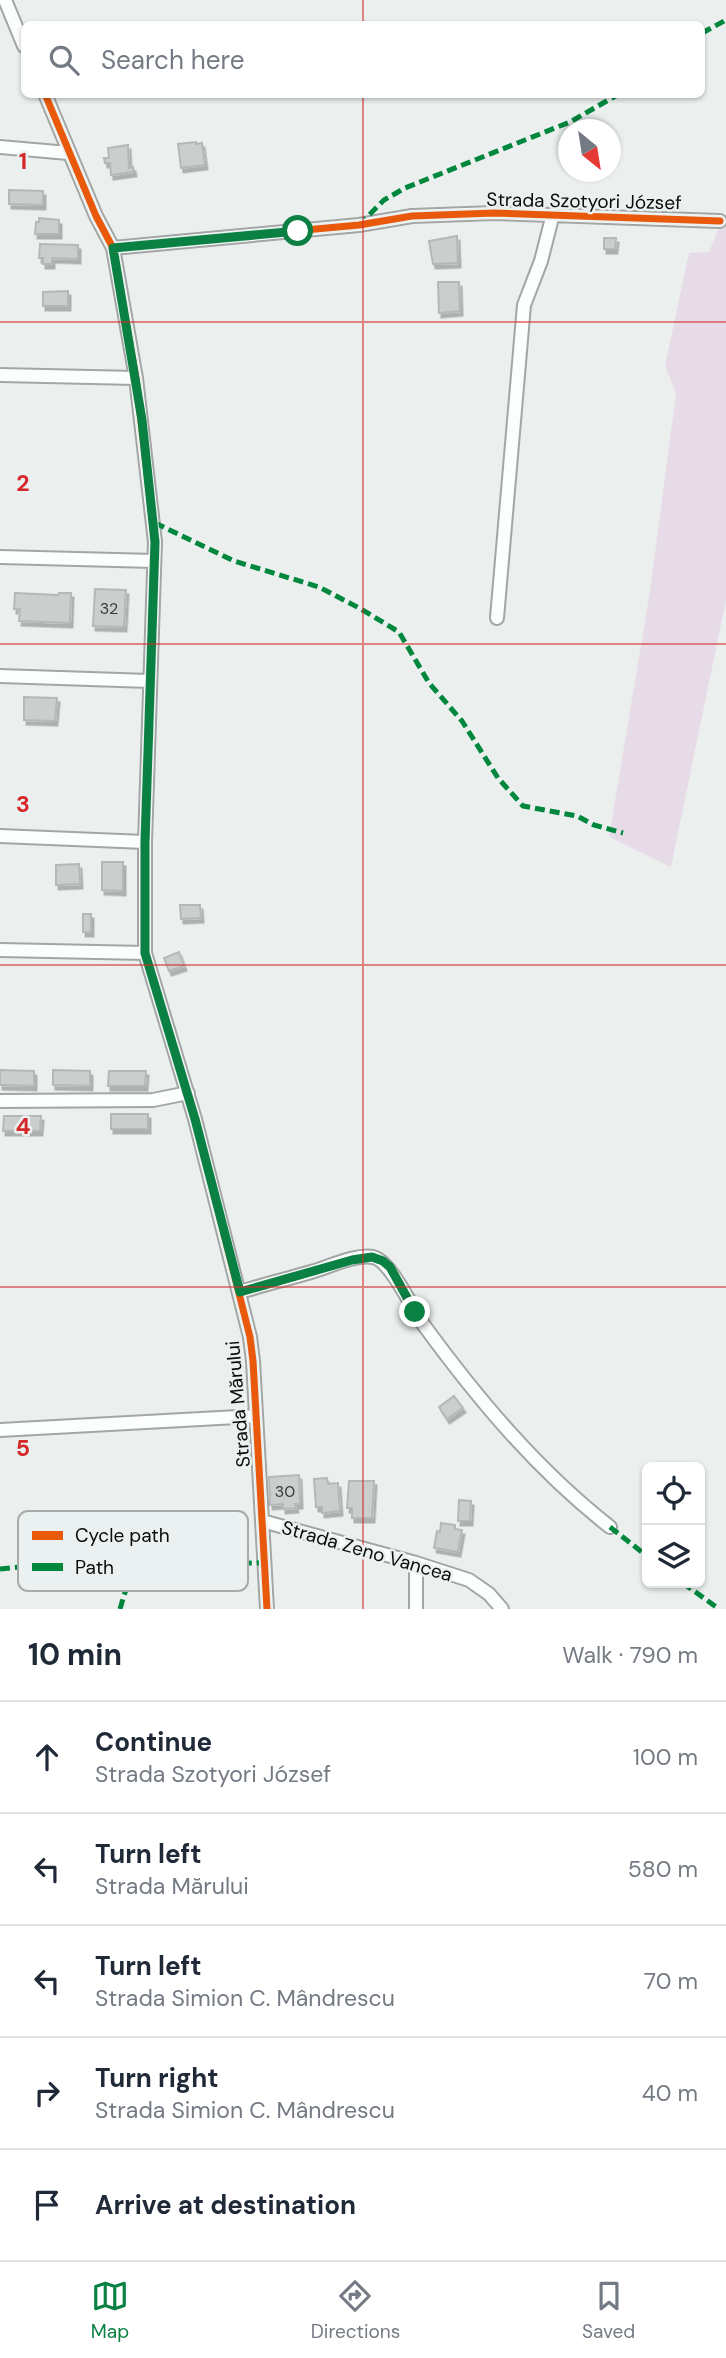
<!DOCTYPE html>
<html lang="en">
<head>
<meta charset="utf-8">
<style>
  body { margin:0; font-family:"DM Sans",sans-serif; background:#f6f6f7; color:#1f2937 }
  .controls { position:absolute; right:21px; bottom:21px; display:grid; overflow:hidden; border-radius:10px; box-shadow:0 2px 5px #0004 }
  .controls button { width:63px; height:63px; display:grid; place-items:center; padding:0; border:0; border-bottom:2px solid #e0e1e3; background:#fff; color:#1f2937; font:35px sans-serif }
  .compass { position:absolute; left:558px; top:119px; width:63px; height:63px; border-radius:50%; background:#fff; box-shadow:0 2px 5px #0004; rotate:150deg }
  .stop { position:absolute; width:21px; height:21px; margin:-16px; border:5px solid #0b8043; border-radius:50%; background:#fff }
  .stop.end { background:#0b8043; border-color:#fff; box-shadow:0 2px 7px #0008 }
  .list { margin:0; padding:0; list-style:none }
  h2 { display:flex; justify-content:space-between; align-items:center; height:91px; margin:0; padding:0 28px; font-size:30px }
  h2 small { font-size:23px; font-weight:400; color:#747a83 }
  .list li { display:grid; grid-template-columns:46px 1fr auto; gap:21px; align-items:center; box-sizing:border-box; height:112px; padding:0 28px; border-top:2px solid #e0e1e3 }
  .list b { display:block; font-size:26px; white-space:nowrap }
  .list p { margin:0; font-size:23px; white-space:nowrap; color:#747a83 }
  .list em { font-size:23px; font-style:normal; color:#747a83 }
  .icon { flex:none; width:38px; height:38px; fill:none; stroke:currentColor; stroke-width:2; stroke-linecap:round; stroke-linejoin:round }
  .map { position:relative; flex:none; width:726px; height:1609px; overflow:hidden }
  .search { position:absolute; background:#fff; box-shadow:0 2px 5px #0004; left:21px; right:21px; top:21px; height:77px; display:flex; align-items:center; gap:18px; box-sizing:border-box; padding:0 24px; border-radius:10px; color:#747a83; font-size:26px }
  .sheet { height:651px; background:#fff }
  nav { display:flex; justify-content:space-around; align-items:center; box-sizing:border-box; height:98px; border-top:2px solid #e0e1e3; background:#fff; font-size:19px; color:#747a83 }
  nav a { display:grid; justify-items:center; gap:4px }
  nav .on { color:#0b8043 }
  .map>svg:first-child { display:block }
  .green { fill:#e7dbe8 }
  .building { fill:#cacecd; stroke:#b5b8b8; stroke-width:2; filter:url(#shadow) }
  .lines { fill:none; stroke-linecap:round; stroke-linejoin:round }
  .minor-casing { stroke:#a2a6a5; stroke-width:16 }
  .minor { stroke:#fcfdfd; stroke-width:12 }
  .quiet { stroke:#00873e; stroke-width:5; stroke-dasharray:10 5; stroke-linecap:butt }
  .cycleway-casing { stroke:#eaf1f0; stroke-width:11 }
  .cycleway { stroke:#e8590c; stroke-width:7 }
  .route { stroke:#0b8043; stroke-width:9 }
  .grid { fill:none; stroke:#d62828; stroke-width:2; stroke-opacity:0.55 }
  .labels { text-anchor:middle; dominant-baseline:central; stroke-width:5; stroke-linejoin:round; paint-order:stroke }
  .number-label { font-size:16px; fill:#3a3c3c }
  .street-label { font-size:19px; fill:#0a0c0b; stroke:#eaf1f0 }
  .key { fill:#eaf1f0; stroke:#a7acab; stroke-width:2 }
  .key-label { font-size:19px; fill:#0a0c0b }
  .grid-label { font-size:23px; text-anchor:middle; font-weight:bold; fill:#d62828; stroke:#eaf1f0; stroke-width:5; stroke-linejoin:round; paint-order:stroke }
</style>
</head>
<body>
<div class="map">
<svg width="726" height="1609" viewBox="0 0 726 1609">
  <defs>
    <filter id="shadow"><feDropShadow dx="2.5" dy="4.5" stdDeviation="0" flood-color="#0004"/></filter>
  </defs>
  <rect width="100%" height="100%" fill="#ebf0ef"/>
  <path class="green" d="M719 228H726V600L671 867 609 837 650 591 676 393 665 366 689 253 709 252Z"/>
  <path class="building" d="M196 142V144L202 143 205 165 181 168 178 144Z
    M128 145 129 168 133 167 134 172 111 175 110 163H105L104 158H109L108 148Z
    M9 190 43 191V205L9 204Z
    M39 218 59 220V234H35L36 222H39Z
    M457 236 458 263 433 264 429 241Z
    M604 238H616L615 249H604Z
    M40 244 78 245V259L52 258V264H43V258H39Z
    M438 282H459L460 311 439 313Z
    M68 291V306H43V292Z
    M95 589 126 590 124 627 93 626Z
    M15 593 58 595 59 593H71L70 623 19 621 20 609H14Z
    M24 697 57 698 55 721 24 720Z
    M102 862H123V891L102 890Z
    M79 864 80 884 56 885V865Z
    M180 905H200L201 918 181 919Z
    M83 914H91V932H83Z
    M179 952 184 966 169 971 164 958Z
    M0 1070 34 1071V1086L0 1085Z
    M53 1070 90 1071V1086L53 1085Z
    M109 1071H146L145 1086H108Z
    M111 1114H148V1129H111Z
    M4 1116H41L40 1131H3Z
    M454 1396 463 1408 447 1419 439 1407Z
    M299 1475 300 1504H295L296 1508 283 1509V1504L270 1505 269 1477Z
    M327 1478 328 1484 338 1483 340 1511 322 1513V1507H316L314 1479Z
    M349 1481H374L372 1518H352V1508H347Z
    M459 1500 471 1501 470 1521H458Z
    M441 1523 455 1525V1529L462 1530 458 1552 434 1548 437 1531 440 1532Z"/>
  <g class="lines">
    <defs>
      <path id="minor" d="M5 0 24 46
        M45 94 96 216 113 248 136 378 155 542 145 842V953L195 1119 250 1337 253 1361 267 1609
        M0 147 68 153
        M113 248 359 225 412 216 494 213 720 221
        M0 375 136 378
        M0 557 154 561
        M497 618 524 305 541 261 553 214
        M0 676 149 681
        M0 836 145 842
        M0 950 145 953
        M0 1101 153 1100 188 1093
        M240 1292C263 1285 287 1279 311 1272 329 1267 355 1254 373 1257 391 1261 411 1307 423 1324 477 1398 537 1470 610 1527
        M0 1430 256 1416
        M262 1521 416 1563 469 1580 489 1594 502 1609
        M416 1563V1609"/>
    </defs>
    <use href="#minor" class="minor-casing"/>
    <use href="#minor" class="minor"/>
    <path class="quiet" d="M702 33 726 20
      M359 225 384 200 405 188 570 122 619 94
      M155 523 234 561 319 587 361 609 399 632 429 683 462 721 498 778 523 806 577 816 594 825 623 833
      M610 1527 647 1556
      M0 1569 146 1554 155 1562
      M683 1583 719 1609
      M120 1609C124 1596 127 1580 139 1571 151 1561 207 1551 223 1555 241 1559 243 1566 264 1562"/>
    <defs>
      <path id="cycleway" d="M45 94 96 216 113 248 136 378 155 542 145 842V953L195 1119 250 1337 253 1361 267 1609
        M113 248 359 225 412 216 494 213 720 221"/>
    </defs>
    <use href="#cycleway" class="cycleway-casing"/>
    <use href="#cycleway" class="cycleway"/>
  </g>
  <g class="lines">
    <path class="route" d="M298 231 113 248 142 420 155 542 145 842V953L195 1119 240 1292 352 1260 372 1257 383 1261 390 1267 415 1312"/>
  </g>
  <path class="grid" d="M363 0V24M363 94V1609M0 322H726M0 644H726M0 965H726M0 1287H726"/>
  <g class="labels">
    <g class="number-label">
      <text x="109" y="608">32</text>
      <text x="285" y="1491">30</text>
    </g>
    <g class="street-label">
      <text transform="translate(584 201) rotate(1)">Strada Szotyori József</text>
      <text transform="translate(238 1404) rotate(-95)">Strada Mărului</text>
      <text transform="translate(367 1551) rotate(16)">Strada Zeno Vancea</text>
    </g>
  </g>
  <rect x="18" y="1511" width="230" height="80" rx="10" class="key"/>
  <rect x="32" y="1531" width="31" height="9" fill="#e8590c"/>
  <rect x="32" y="1563" width="31" height="8" fill="#00873e"/>
  <g class="key-label">
    <text x="75" y="1542">Cycle path</text>
    <text x="75" y="1574">Path</text>
  </g>
  <g class="grid-label">
    <text x="23" y="169">1</text>
    <text x="23" y="491">2</text>
    <text x="23" y="812">3</text>
    <text x="23" y="1134">4</text>
    <text x="23" y="1456">5</text>
  </g>
</svg>
<div class="controls">
<button><svg class="icon" aria-label="locate" viewBox="0 0 24 24"><circle cx="12" cy="12" r="6"/><path d="M12 2v4M12 18v4M2 12h4M18 12h4"/></svg></button>
<button><svg class="icon" aria-label="layers" viewBox="0 0 24 24"><path d="M12 4l9 5-9 5-9-5zM3 14l9 5 9-5"/></svg></button>
</div>
<svg class="compass" viewBox="-18 -18 36 36"><path d="M0-13l5 13h-10z" fill="#e53935"/><path d="M0 13l5-13h-10z" fill="#747a83"/></svg>
<div class="stop" style="left:298px;top:231px"></div>
<div class="stop end" style="left:415px;top:1312px"></div>
<div class="search"><svg class="icon" aria-label="search" viewBox="0 0 24 24"><circle cx="10" cy="10" r="6"/><path d="M15 15l6 6"/></svg>Search here</div>
</div>
<section class="sheet">
<h2>10 min<small>Walk · 790 m</small></h2>
<ul class="list">
<li><svg class="icon" aria-label="ahead" viewBox="0 0 24 24"><path d="M12 20V5M6 11l6-6 6 6"/></svg><div><b>Continue</b><p>Strada Szotyori József</p></div><em>100 m</em></li>
<li><svg class="icon" aria-label="left" viewBox="0 0 24 24"><path d="M17 20v-9H6M10 6l-5 5 5 5"/></svg><div><b>Turn left</b><p>Strada Mărului</p></div><em>580 m</em></li>
<li><svg class="icon" aria-label="left" viewBox="0 0 24 24"><path d="M17 20v-9H6M10 6l-5 5 5 5"/></svg><div><b>Turn left</b><p>Strada Simion C. Mândrescu</p></div><em>70 m</em></li>
<li><svg class="icon" aria-label="right" viewBox="0 0 24 24"><path d="M7 20v-9h11M14 6l5 5-5 5"/></svg><div><b>Turn right</b><p>Strada Simion C. Mândrescu</p></div><em>40 m</em></li>
<li><svg class="icon" aria-label="arrive" viewBox="0 0 24 24"><path d="M6 21V4h12l-3 4 3 4H6"/></svg><div><b>Arrive at destination</b></div></li>
</ul>
</section>
<nav>
<a class="on"><svg class="icon" aria-label="map" viewBox="0 0 24 24"><path d="M3 6l6-2 6 2 6-2v14l-6 2-6-2-6 2zM9 4v14M15 6v14"/></svg>Map</a>
<a><svg class="icon" aria-label="directions" viewBox="0 0 24 24"><path d="M12 3l9 9-9 9-9-9zM9 14v-3h6M13 9l2 2-2 2"/></svg>Directions</a>
<a><svg class="icon" aria-label="saved" viewBox="0 0 24 24"><path d="M7 4h10v16l-5-4-5 4z"/></svg>Saved</a>
</nav>
</body>
</html>
